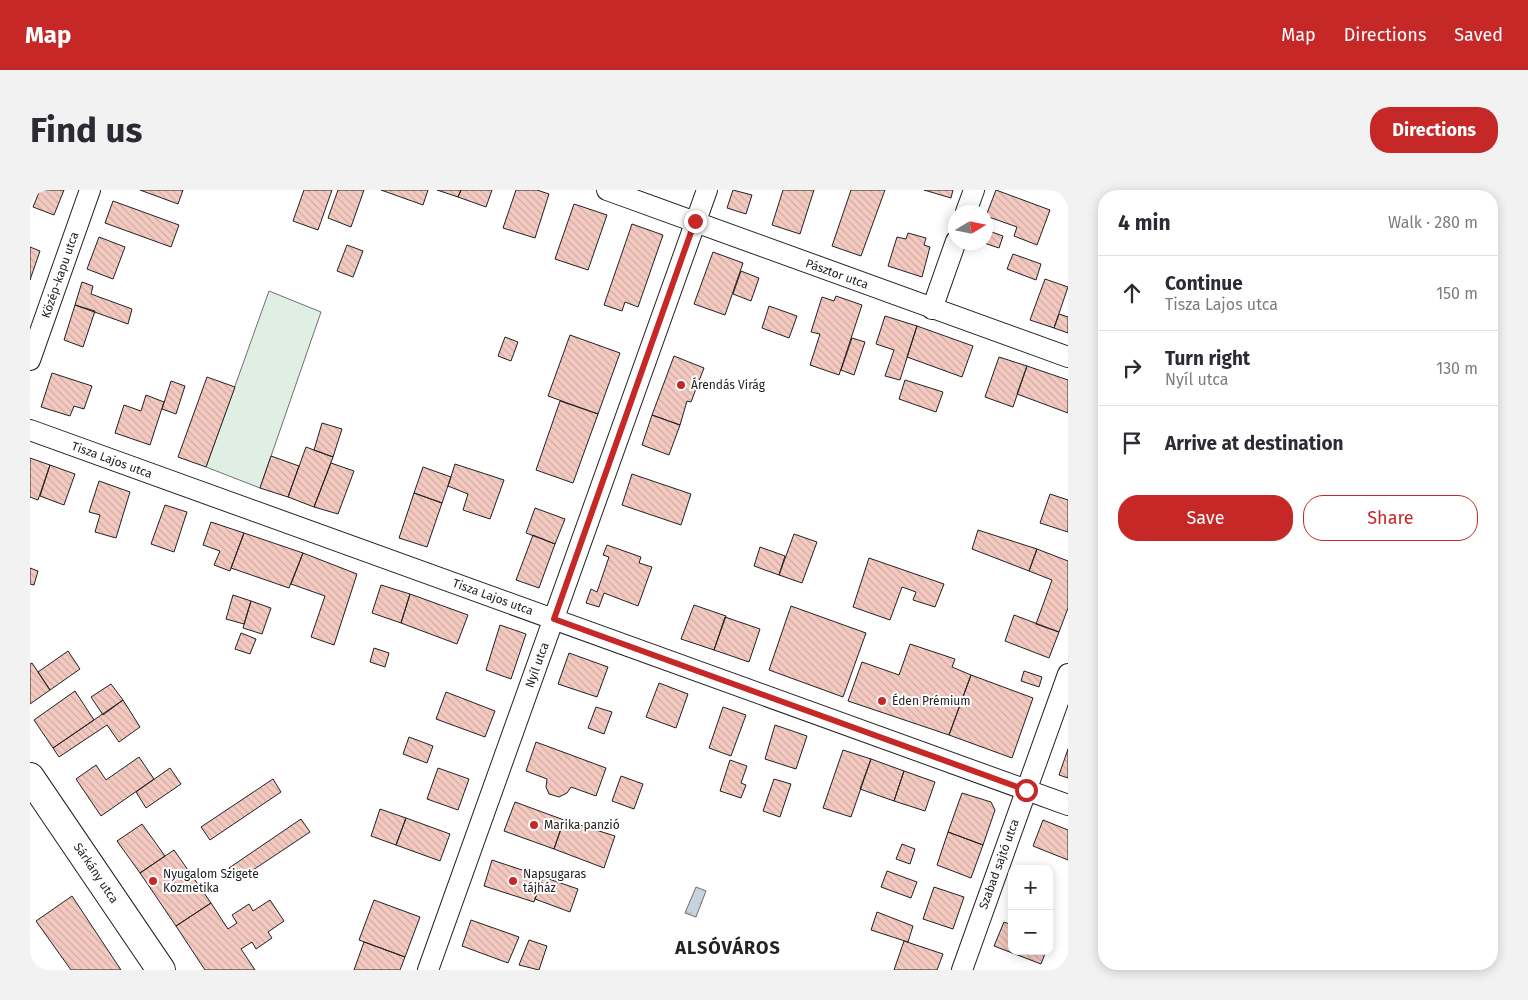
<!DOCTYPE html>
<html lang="en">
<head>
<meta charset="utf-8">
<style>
  body { margin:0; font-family:"Fira Sans",sans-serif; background:#f2f2f3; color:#2b2b33 }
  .controls { position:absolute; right:15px; bottom:15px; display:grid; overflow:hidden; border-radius:10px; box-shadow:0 2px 12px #0003 }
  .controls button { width:45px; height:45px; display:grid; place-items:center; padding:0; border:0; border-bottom:1px solid #e1e1e2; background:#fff; color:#2b2b33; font:25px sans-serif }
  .compass { position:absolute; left:918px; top:15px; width:45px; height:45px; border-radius:50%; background:#fff; box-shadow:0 2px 12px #0003; rotate:80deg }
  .stop { position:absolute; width:15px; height:15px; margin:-11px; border:4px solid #c62828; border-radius:50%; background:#fff }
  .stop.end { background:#c62828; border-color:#fff; box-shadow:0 1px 5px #0008 }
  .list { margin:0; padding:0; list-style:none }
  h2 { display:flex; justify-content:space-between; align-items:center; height:65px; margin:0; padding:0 20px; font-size:21px }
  h2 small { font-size:16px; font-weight:400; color:#7c7c81 }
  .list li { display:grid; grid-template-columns:32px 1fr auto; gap:15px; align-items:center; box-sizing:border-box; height:75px; padding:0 20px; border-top:1px solid #e1e1e2 }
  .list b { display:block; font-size:19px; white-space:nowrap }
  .list p { margin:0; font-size:16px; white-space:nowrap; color:#7c7c81 }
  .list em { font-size:16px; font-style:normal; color:#7c7c81 }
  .actions { display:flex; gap:10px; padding:15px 20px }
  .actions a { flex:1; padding:11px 0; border:1px solid #c62828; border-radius:20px; text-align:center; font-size:18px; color:#c62828 }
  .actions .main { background:#c62828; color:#fff }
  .icon { flex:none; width:28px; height:28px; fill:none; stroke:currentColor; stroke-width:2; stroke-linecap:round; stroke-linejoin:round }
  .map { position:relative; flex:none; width:1038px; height:780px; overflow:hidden; border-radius:20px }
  header { display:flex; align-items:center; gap:30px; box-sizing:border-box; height:70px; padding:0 25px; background:#c62828; color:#fff }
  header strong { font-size:24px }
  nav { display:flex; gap:28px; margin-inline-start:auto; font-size:18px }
  .intro { display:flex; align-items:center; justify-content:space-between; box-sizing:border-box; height:120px; padding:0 30px }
  h1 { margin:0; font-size:35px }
  .button { padding:12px 22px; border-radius:20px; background:#c62828; color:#fff; font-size:18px; font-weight:700 }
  main { display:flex; gap:30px; padding:0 30px }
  aside { flex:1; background:#fff; border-radius:20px; box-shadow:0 2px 12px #0003 }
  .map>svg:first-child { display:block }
  .grass { fill:#e0efe3; stroke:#6f6f6f }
  .water { fill:url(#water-ripples); stroke:#6f6f6f }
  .building { fill:url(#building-back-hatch); stroke:#222 }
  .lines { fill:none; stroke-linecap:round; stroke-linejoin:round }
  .street-casing { stroke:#222; stroke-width:22 }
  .secondary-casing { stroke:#222; stroke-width:30 }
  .street { stroke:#fff; stroke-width:20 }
  .secondary { stroke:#fff; stroke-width:28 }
  .route { stroke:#c62828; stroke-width:6 }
  .poi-dot { fill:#c62828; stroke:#fff; stroke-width:2 }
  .labels { text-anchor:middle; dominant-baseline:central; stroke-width:4; stroke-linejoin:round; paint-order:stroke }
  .street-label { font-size:12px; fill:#222; stroke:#fff }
  .poi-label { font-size:12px; fill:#222; stroke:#fff; text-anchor:start }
  .district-label { font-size:18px; font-weight:bold; letter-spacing:1px; fill:#222; stroke:#fff }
</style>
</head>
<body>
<header>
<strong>Map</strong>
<nav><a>Map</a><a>Directions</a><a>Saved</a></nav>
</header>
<div class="intro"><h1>Find us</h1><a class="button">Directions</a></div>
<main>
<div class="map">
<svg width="1038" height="780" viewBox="0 0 1038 780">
  <defs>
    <pattern id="water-ripples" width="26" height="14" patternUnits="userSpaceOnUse" patternTransform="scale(1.25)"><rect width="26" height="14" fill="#c7d3dd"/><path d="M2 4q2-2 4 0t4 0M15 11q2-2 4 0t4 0" fill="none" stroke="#abb5bd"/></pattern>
    <pattern id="building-back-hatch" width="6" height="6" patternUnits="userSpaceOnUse" patternTransform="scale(1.25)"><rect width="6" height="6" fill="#f3c9c0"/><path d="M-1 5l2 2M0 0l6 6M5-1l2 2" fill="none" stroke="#d0aca5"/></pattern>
  </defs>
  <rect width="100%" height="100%" fill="#fff"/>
  <path class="grass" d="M239 101 291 122 230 298 176 277Z"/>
  <path class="water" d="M666 697 676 701 666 727 655 723Z"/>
  <path class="building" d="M10 0H34L24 25 3 17Z
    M110 0H153L148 14Z
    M274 0H302L288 40 263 31Z
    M308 0H334L321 37 298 28Z
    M351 0H398L393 15Z
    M407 0H431L428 7Z
    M431 0H462L456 17 428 7Z
    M486 0H507L519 4 505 48 473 38Z
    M703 0 722 5 716 24 697 18Z
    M753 0H784L770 44 742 35Z
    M821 0H855L831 66 802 56Z
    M894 0H923L921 8Z
    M966 0 1020 20 1007 55 984 46 987 37 956 26Z
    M83 11 149 35 141 57 75 33Z
    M544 14 577 25 558 80 525 69Z
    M602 34 633 45 608 117 595 112 592 121 574 115Z
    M956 40 973 46 969 58 951 52H956Z
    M878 43 896 48 894 55 900 57 892 87 858 76 867 47 876 49Z
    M69 47 95 57 83 89 57 79Z
    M317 55 333 61 323 87 307 81Z
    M0 57 10 61 0 90Z
    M683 62 713 73 695 125 664 114Z
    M983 64 1011 74 1006 90 977 79Z
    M711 81 729 88 721 111 703 104Z
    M1015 89 1038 97 1024 138 1000 130Z
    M52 92 63 96 61 104 102 119 98 134 45 115Z
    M806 106 832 115 809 185 780 175 790 144 781 142 792 107 804 111Z
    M45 115 65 121 53 157 34 150Z
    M739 116 767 126 759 148 732 138Z
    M1029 124 1038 127V143L1024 138Z
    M855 126 887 136 870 190 855 186 864 160 846 154Z
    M887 136 943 156 932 187 877 167Z
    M540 145 590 163 568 224 518 206Z
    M475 147 488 152 481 171 468 166Z
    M822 148 835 152 824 185 811 180Z
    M644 166 674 178 661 212 657 211 650 235 622 225Z
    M969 167 997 176 983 217 955 207Z
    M997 176 1038 190V223L987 204Z
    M22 183 62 196 54 219 44 216 40 226 11 217Z
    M177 187 205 197 176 277 148 267Z
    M875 190 913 202 906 222 869 209Z
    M141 191 155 196 146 224 132 219Z
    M116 205 134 212 120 255 85 243 94 215 111 221Z
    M530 211 568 224 543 293 506 280Z
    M622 225 650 235 639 265 612 255Z
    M292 233 312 239 303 267 284 260Z
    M276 257 303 267 284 317 258 307Z
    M241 266 269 276 258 307 230 298Z
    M0 268 20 275 8 310 0 307Z
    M301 273 324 281 308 324 284 317Z
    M425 274 474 290 460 329 433 320 438 304 418 296Z
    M20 275 45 284 34 315 10 306Z
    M393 277 421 287 412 313 384 303Z
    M602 284 661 304 651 335 592 315Z
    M69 291 100 302 86 348 65 342 70 325 59 322Z
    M384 303 412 313 397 357 369 348Z
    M1020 304 1038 310V342L1010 333Z
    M135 315 157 322 144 362 121 354Z
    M505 318 535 329 525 354 496 343Z
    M181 332 214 343 200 381 184 375 190 361 173 355Z
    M948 340 1007 359 999 381 942 359Z
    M214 343 273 363 259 398 201 378Z
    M764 344 787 352 772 393 749 385Z
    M503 345 525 354 509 398 486 390Z
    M577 355 611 367 609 373 622 377 608 416 574 403 569 417 556 413 561 399 567 402 579 367 573 365Z
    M730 357 755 366 749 385 724 376Z
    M1007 359 1038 371V418L1029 442 1006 434 1022 390 999 381Z
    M273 363 327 384 304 455 281 447 295 406 261 394Z
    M839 368 914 394 905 417 883 410 886 402 872 397 860 430 823 417Z
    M0 378 8 381 4 395 0 394Z
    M351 395 380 404 371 433 342 423Z
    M380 404 438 425 427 454 371 433Z
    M203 405 221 411 214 434 196 429Z
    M221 411 241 418 232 444 213 438Z
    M664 415 696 426 684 460 651 449Z
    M761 416 836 443 813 507 739 480Z
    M984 425 1029 442 1019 468 975 451Z
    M695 427 730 439 719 472 684 460Z
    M470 435 496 444 481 489 456 480Z
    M211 443 226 449 220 464 205 459Z
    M880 454 925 469 922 477 941 485 919 545 818 511 832 472 869 485Z
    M344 458 359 463 355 477 340 472Z
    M38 461 50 479 20 500 8 482Z
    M539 463 578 477 567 507 528 494Z
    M2 473 20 500 0 514V474Z
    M994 481 1012 487 1009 497 991 491Z
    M941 485 1003 508 982 568 919 545Z
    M629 493 658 504 646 538 616 527Z
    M81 494 93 510 73 525 61 507Z
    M45 501 64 530 23 558 4 530Z
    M416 502 465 521 455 547 406 529Z
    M93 510 110 537 89 552 77 535 29 567 23 558Z
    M566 517 582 522 574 544 558 538Z
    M693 517 716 525 701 566 679 558Z
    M745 535 777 546 766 579 735 569Z
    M379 547 403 556 397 573 373 564Z
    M506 552 576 578 566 606 541 597 537 603 529 607 519 604 516 597 517 589 496 581Z
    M1038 559V588L1029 585Z
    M813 560 841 569 821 627 793 618Z
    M109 567 124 589 71 626 46 589 66 575 76 590Z
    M841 569 874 581 864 611 830 599Z
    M700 570 717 576 711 593 716 595 711 608 690 601Z
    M140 578 151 594 116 618 106 602Z
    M408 578 439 589 428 620 397 609Z
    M874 581 905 592 895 621 864 611Z
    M591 586 613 594 604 619 582 611Z
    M243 589 251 602 180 650 171 637Z
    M744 589 761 594 750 627 733 621Z
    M932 603 961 612 965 620 953 655 918 642Z
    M485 612 534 630 524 659 474 641Z
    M350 619 376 628 366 655 341 646Z
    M376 628 420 644 410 671 366 655Z
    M271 629 280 642 208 690 199 678Z
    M534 630 585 646 574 678 524 659Z
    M1013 630 1038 640V670L1003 656Z
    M112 634 135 666 110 683 87 651Z
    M918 642 953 655 941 688 907 675Z
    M872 654 885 659 880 674 866 669Z
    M144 660 181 713 146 736 110 683Z
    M462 670 513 687 504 712 454 696Z
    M857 681 887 692 881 708 851 697Z
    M513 687 548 699 540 722 505 709Z
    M904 697 934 707 923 739 893 729Z
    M42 706 91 780H41L6 731Z
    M240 710 254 731 238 742 242 748 226 759 222 752 211 759 225 780H175L146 736 181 713 198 739 207 733 202 725 219 714 223 721Z
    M344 710 390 727 375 767 329 750Z
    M847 722 883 736 878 752 841 740Z
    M441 730 489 747 478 773 432 756Z
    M974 732 982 735V761H1016L1011 774 964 756Z
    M499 750 517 756 509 780 489 775Z
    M874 751 913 764 907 780H864Z
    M334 752 375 767 370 780H324Z"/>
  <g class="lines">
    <defs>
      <path id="street" d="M577 0 1038 167
        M936 22 944 0
        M902 119 926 51
        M0 170 60 0
        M0 240 1038 615
        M398 780 677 0
        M932 780 1038 484"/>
      <path id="secondary" d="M0 587 131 780"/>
    </defs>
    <use href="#street" class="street-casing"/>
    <use href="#secondary" class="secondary-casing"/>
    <use href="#street" class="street"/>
    <use href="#secondary" class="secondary"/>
  </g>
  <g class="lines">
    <path class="route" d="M665 31 524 429 996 600"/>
  </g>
  <g class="poi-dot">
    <circle cx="651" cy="195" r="5"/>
    <circle cx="852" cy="511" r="5"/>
    <circle cx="504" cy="635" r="5"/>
    <circle cx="123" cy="691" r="5"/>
    <circle cx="483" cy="691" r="5"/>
  </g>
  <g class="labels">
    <g class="street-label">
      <text transform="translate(807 84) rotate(20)">Pásztor utca</text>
      <text transform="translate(30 85) rotate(-71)">Közép-kapu utca</text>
      <text transform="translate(82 270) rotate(20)">Tisza Lajos utca</text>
      <text transform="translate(463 407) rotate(20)">Tisza Lajos utca</text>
      <text transform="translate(507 475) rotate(-70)">Nyíl utca</text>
      <text transform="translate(969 674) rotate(-70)">Szabad sajtó utca</text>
      <text transform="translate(66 683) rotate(56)">Sárkány utca</text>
    </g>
    <g class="poi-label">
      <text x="661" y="195">Árendás Virág</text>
      <text x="862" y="511">Éden Prémium</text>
      <text x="514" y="635">Marika panzió</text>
      <text x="133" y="684">Nyugalom Szigete<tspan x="133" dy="14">Kozmetika</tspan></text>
      <text x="493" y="684">Napsugaras<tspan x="493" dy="14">tájház</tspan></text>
    </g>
    <g class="district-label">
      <text x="698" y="758">ALSÓVÁROS</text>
    </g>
  </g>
</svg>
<div class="controls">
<button>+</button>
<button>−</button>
</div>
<svg class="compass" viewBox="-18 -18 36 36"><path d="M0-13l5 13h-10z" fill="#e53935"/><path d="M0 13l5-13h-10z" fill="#7c7c81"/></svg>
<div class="stop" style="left:996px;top:600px"></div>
<div class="stop end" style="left:665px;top:31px"></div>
</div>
<aside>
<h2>4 min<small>Walk · 280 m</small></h2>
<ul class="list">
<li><svg class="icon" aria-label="ahead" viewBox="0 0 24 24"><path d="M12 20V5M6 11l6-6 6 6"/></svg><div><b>Continue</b><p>Tisza Lajos utca</p></div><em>150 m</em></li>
<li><svg class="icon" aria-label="right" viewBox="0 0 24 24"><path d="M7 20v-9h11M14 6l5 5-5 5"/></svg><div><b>Turn right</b><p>Nyíl utca</p></div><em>130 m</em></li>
<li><svg class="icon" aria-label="arrive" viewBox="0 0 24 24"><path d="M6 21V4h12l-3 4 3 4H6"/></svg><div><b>Arrive at destination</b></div></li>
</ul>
<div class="actions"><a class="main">Save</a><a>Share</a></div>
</aside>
</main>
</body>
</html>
